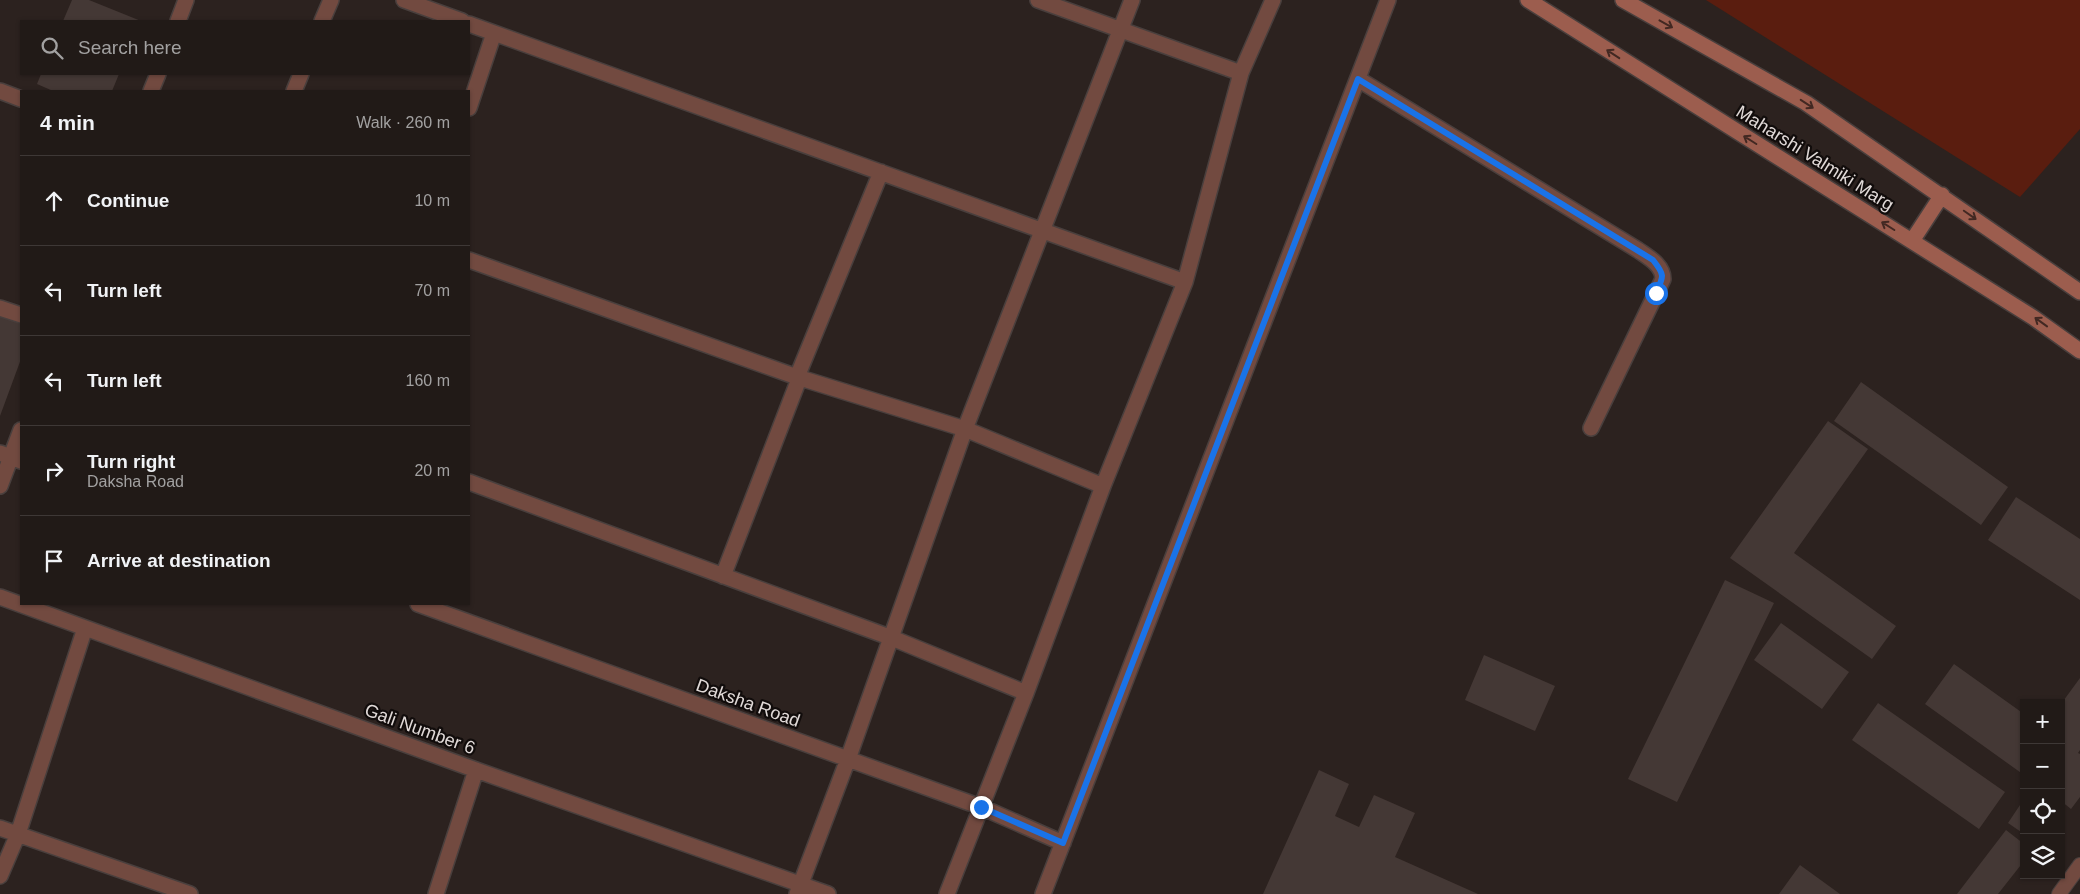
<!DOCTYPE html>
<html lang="en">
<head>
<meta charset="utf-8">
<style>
  body { margin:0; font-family:Arial,sans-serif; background:#2d2724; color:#f1f3f6 }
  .controls { position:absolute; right:15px; bottom:15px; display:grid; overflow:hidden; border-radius:0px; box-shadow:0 1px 4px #0004 }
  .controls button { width:45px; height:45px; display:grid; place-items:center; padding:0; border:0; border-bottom:1px solid #3e3836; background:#211a17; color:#f1f3f6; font:25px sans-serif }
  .stop { position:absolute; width:15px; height:15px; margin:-11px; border:4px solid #1a73e8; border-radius:50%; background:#fff }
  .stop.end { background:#1a73e8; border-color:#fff; box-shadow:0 1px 5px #0008 }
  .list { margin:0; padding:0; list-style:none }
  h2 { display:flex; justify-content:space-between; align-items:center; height:65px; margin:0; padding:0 20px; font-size:21px }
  h2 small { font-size:16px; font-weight:400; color:#a2a1a1 }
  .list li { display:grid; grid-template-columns:32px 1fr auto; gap:15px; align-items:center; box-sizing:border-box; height:90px; padding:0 20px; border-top:1px solid #3e3836 }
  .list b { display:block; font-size:19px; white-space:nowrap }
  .list p { margin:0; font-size:16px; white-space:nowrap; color:#a2a1a1 }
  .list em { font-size:16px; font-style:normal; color:#a2a1a1 }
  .icon { flex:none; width:28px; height:28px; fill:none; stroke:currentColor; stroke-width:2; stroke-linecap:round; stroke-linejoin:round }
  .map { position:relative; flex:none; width:2080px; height:894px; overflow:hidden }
  .search { position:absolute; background:#211a17; box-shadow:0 1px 4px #0004; left:20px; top:20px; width:450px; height:55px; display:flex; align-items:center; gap:12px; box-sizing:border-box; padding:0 18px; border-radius:0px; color:#a2a1a1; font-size:19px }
  .panel { position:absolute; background:#211a17; box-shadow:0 1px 4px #0004; left:20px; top:90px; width:450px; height:515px; border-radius:0px }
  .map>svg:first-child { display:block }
  .green { fill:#5a1d0f }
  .building { fill:#443835 }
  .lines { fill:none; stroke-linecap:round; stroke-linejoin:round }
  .lane-casing { stroke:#493f3d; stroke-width:16 }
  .street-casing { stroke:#493f3d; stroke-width:18 }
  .secondary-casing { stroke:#493f3d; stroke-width:18 }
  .lane { stroke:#724a40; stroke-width:14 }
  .street { stroke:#724a40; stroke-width:15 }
  .secondary { stroke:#9c5d4e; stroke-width:15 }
  .oneway { stroke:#422822 }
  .route { stroke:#1a73e8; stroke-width:6 }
  .labels { text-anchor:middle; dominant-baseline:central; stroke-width:4.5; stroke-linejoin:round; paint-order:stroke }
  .street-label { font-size:18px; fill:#e1dad8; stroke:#110c0b }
</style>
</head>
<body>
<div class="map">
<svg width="2080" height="894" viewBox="0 0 2080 894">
  <rect width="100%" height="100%" fill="#2c221f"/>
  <path class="green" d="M1706 0H2080V129L2020 197Z"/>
  <path class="building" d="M72 0H89L141 21H63Z
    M41 74H119L112 91H53L37 84Z
    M0 316 21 324V359L0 416Z
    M1861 382 2008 487 1981 525 1834 421Z
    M1828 421 1868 449 1794 553 1896 626 1872 659 1730 558Z
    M2016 497 2080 539V600L1988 540Z
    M1725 580 1774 603 1677 802 1628 779Z
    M1781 623 1849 672 1822 709 1754 660Z
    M1484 655 1555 686 1535 731 1465 700Z
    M1954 664 2024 714V775L1925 704Z
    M2080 678V750L2078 753 2080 754V797L2071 809 2061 801V704Z
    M1878 703 2005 792 1979 829 1852 740Z
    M1319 770 1349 784 1335 816 1359 827 1374 795 1415 813 1395 857 1478 894H1263Z
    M2024 799V834L2008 823Z
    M2006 830 2024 844V861L1998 894H1957Z
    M1800 865 1840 894H1779Z"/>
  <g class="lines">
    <defs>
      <path id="lane" d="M2059 894 2080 865"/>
      <path id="street" d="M404 0 462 21
        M1038 0 1241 73
        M178 21 186 0
        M322 21 331 0
        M469 24 1185 282
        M1358 79 1638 250C1648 257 1663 265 1663 279L1591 428
        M0 91 21 99
        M151 91 158 74
        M294 91 301 74
        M469 108 494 33
        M469 260 797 377 965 429 1103 486
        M0 308 21 315
        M0 453 21 461
        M469 482 892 638 1026 693
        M0 486 21 430
        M723 576 799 379 797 377 881 172
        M0 597 476 770 828 894
        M418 604 981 807 1063 843
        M0 828 190 894
        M0 876 18 834 85 628
        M436 894 476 770
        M797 894 848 759 965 429 1132 0
        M947 894 1026 693 1103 486 1185 282 1241 73 1273 0
        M1043 894 1388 0"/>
      <path id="secondary" d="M1528 0 2034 318 2080 351
        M1623 0 1806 103 2080 292
        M1912 241 1942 195"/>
    </defs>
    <use href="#lane" class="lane-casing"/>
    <use href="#street" class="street-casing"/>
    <use href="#secondary" class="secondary-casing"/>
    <use href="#lane" class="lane"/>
    <use href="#street" class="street"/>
    <use href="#secondary" class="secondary"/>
  </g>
  <defs><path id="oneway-shaft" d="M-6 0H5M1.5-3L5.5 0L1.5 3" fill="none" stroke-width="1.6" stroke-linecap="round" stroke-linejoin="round" transform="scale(1.25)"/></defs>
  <g class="oneway">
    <use href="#oneway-shaft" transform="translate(1666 24) rotate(29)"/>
    <use href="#oneway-shaft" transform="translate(1613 54) rotate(-147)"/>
    <use href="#oneway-shaft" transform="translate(1807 104) rotate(33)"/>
    <use href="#oneway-shaft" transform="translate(1750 140) rotate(-148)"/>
    <use href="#oneway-shaft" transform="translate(1970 215) rotate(35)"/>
    <use href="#oneway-shaft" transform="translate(1888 226) rotate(-148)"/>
    <use href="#oneway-shaft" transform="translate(2041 322) rotate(-144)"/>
  </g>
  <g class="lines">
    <path class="route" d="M981 807 1063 843 1358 79 1653 260C1665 275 1664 276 1656 293"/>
  </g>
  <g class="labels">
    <g class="street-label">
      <text transform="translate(1815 158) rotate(32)">Maharshi Valmiki Marg</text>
      <text transform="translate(748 703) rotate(20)">Daksha Road</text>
      <text transform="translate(420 729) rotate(20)">Gali Number 6</text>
    </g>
  </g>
</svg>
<div class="controls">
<button>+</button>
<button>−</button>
<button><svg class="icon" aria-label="locate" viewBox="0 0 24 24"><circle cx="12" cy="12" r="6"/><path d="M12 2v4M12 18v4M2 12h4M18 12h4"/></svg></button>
<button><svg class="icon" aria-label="layers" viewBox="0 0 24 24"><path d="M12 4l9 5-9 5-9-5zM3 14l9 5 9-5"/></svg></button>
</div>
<div class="stop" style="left:1656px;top:293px"></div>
<div class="stop end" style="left:981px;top:807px"></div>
<div class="search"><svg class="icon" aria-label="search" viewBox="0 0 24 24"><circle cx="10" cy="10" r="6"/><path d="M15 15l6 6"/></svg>Search here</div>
<section class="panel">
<h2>4 min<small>Walk · 260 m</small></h2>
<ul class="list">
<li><svg class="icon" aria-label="ahead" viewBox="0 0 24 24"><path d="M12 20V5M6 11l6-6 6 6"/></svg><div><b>Continue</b></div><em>10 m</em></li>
<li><svg class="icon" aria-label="left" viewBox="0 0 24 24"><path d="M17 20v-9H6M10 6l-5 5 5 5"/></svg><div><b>Turn left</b></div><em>70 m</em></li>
<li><svg class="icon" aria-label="left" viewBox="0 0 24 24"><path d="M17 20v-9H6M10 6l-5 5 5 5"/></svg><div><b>Turn left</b></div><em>160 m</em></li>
<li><svg class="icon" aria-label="right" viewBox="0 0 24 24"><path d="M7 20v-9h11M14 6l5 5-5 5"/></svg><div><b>Turn right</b><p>Daksha Road</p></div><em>20 m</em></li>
<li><svg class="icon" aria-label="arrive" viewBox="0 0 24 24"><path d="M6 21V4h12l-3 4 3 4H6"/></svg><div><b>Arrive at destination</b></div></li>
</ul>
</section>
</div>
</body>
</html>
